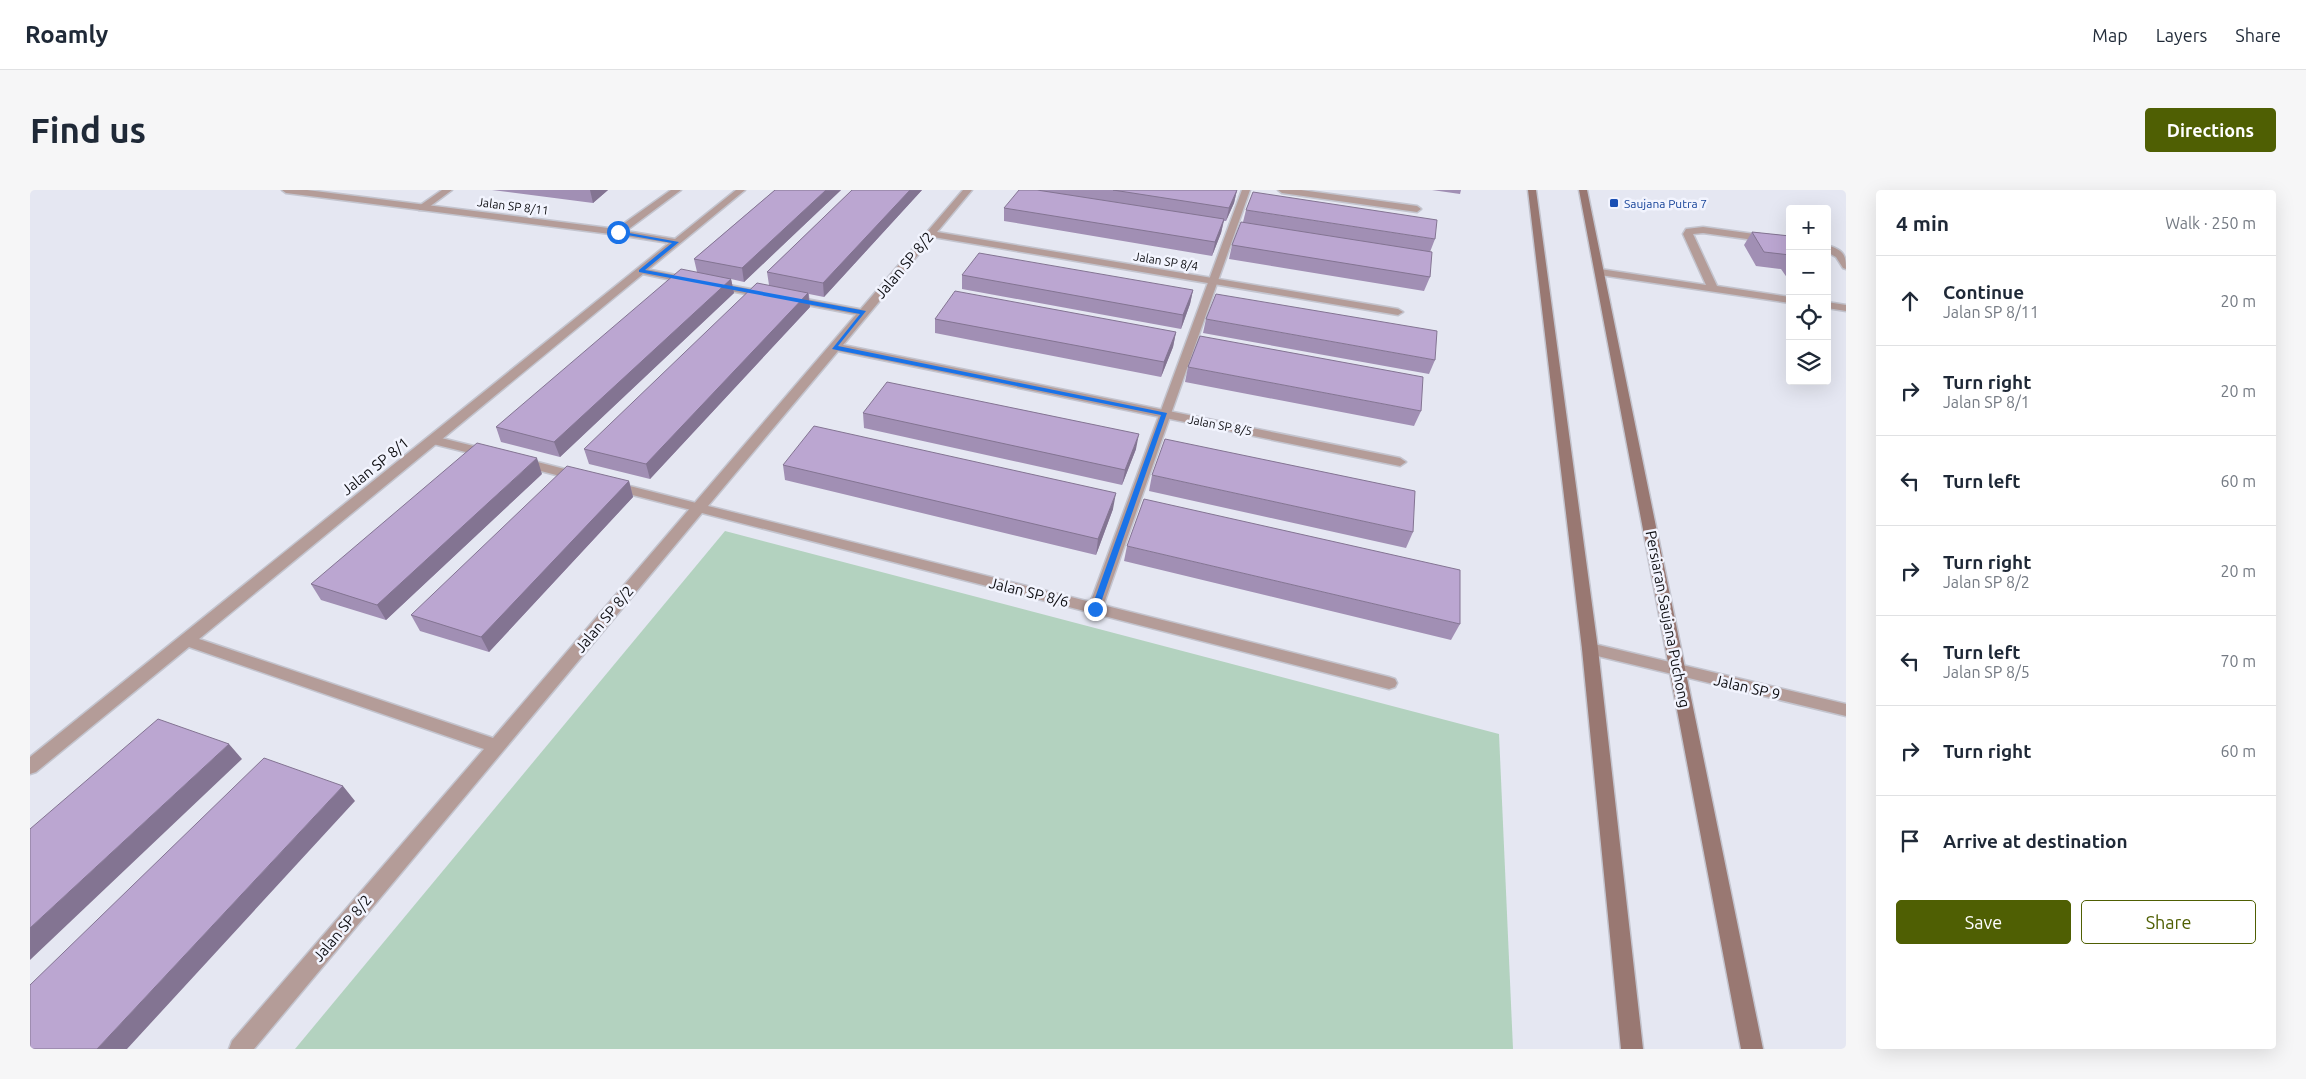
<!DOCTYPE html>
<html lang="en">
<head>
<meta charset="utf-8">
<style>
  body { margin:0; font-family:Ubuntu,sans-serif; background:#f6f6f7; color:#1f2937 }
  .controls { position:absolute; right:15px; top:15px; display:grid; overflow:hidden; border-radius:5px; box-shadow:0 5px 20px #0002 }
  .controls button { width:45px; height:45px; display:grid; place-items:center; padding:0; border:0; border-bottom:1px solid #e0e1e3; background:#fff; color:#1f2937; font:25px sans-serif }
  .stop { position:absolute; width:15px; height:15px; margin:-11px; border:4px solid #1a73e8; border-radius:50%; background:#fff }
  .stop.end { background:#1a73e8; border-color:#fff; box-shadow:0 1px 5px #0008 }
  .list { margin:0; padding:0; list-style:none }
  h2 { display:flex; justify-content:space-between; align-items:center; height:65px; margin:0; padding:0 20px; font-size:21px }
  h2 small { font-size:16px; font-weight:400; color:#747a83 }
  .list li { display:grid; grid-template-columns:32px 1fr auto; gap:15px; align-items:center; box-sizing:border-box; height:90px; padding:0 20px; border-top:1px solid #e0e1e3 }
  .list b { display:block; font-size:19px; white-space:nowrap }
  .list p { margin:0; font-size:16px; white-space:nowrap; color:#747a83 }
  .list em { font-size:16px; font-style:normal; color:#747a83 }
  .actions { display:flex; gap:10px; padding:15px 20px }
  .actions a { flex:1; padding:11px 0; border:1px solid #4f5f03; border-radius:5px; text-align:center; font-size:18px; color:#4f5f03 }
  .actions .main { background:#4f5f03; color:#fff }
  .icon { flex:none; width:28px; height:28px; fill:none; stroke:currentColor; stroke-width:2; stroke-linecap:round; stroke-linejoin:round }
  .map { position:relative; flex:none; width:1816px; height:859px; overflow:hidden; border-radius:5px }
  header { display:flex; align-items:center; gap:30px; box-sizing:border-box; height:70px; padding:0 25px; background:#fff; border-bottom:1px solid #e0e1e3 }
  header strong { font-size:24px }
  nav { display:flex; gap:28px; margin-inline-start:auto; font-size:18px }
  .intro { display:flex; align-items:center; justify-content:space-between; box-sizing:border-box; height:120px; padding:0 30px }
  h1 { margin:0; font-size:35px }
  .button { padding:12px 22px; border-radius:5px; background:#4f5f03; color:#fff; font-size:18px; font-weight:700 }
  main { display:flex; gap:30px; padding:0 30px }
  aside { flex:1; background:#fff; border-radius:5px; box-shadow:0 5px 20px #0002 }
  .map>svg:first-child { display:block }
  .green { fill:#b3d2bf }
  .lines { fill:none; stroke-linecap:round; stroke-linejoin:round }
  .lane-casing { stroke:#c3c4ce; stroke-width:3 }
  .street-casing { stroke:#c3c4ce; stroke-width:3 }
  .secondary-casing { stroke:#c3c4ce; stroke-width:3 }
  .lane { fill:#b49c98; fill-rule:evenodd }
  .street { fill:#b49c98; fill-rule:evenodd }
  .secondary { fill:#997872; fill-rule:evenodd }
  .wall { fill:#a18fb4 }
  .shaded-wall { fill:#837492 }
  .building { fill:#bba6d1; stroke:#837492 }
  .route { fill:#1a73e8 }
  .transit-dot { fill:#1a4fb4; stroke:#f2f4fe; stroke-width:2 }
  .labels { text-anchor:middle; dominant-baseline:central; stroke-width:5; stroke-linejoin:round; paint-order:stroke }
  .far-transit-label { font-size:12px; fill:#164399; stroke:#f2f4fe; text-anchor:start }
  .far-street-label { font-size:12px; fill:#0e0e12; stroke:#f2f4fe }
  .street-label { font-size:15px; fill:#0e0e12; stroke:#f2f4fe }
</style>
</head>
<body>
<header>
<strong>Roamly</strong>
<nav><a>Map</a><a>Layers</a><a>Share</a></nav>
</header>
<div class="intro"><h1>Find us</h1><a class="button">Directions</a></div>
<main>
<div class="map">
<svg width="1816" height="859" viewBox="0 0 1816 859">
  <rect width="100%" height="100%" fill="#e5e7f2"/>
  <path class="green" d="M695 341 1469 544 1483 859H265Z"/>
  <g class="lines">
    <defs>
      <path id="lane" d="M412 0H422L395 20H389V16Z
        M1212 0H1220L1072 419 1070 423H1060L1058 419Z
        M1673 37 1760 49V55L1673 43 1663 44 1687 96 1760 107V113L1570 85 1565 82 1570 79 1676 95 1653 44 1656 39Z
        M1797 55C1812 60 1816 63 1816 79L1813 78 1806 67 1797 62Z
        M611 78 661 88 666 91 661 94 608 83V79Z
        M683 92 737 102 742 105 737 108 679 97V93Z
        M760 106 834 120 839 123 834 126 756 111 755 109Z
        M1797 112 1816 115V121L1797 118Z
        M403 246 464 261 466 264 460 268 399 253 397 250 399 247Z
        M492 268 554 284 555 287 549 291 488 275 486 272 488 269Z
        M584 292 674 315 676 318 669 322 579 299 577 296Z"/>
      <path id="street" d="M252 0H277L586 39 641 0H651L596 41 645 49 706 0H715L169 449 463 548 933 0H942L907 42 1368 119 1373 122 1368 125 903 47 813 155 1370 268 1376 272 1370 276 808 161 678 316 1359 487 1365 489 1367 493 1365 497 1359 499 672 323 224 859H199L202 851 454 559 159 457 6 582 0 584V567L639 53 588 45 256 3Z
        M1248 0H1271L1387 16 1391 19 1387 22 1252 3Z
        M1560 453 1816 514V526L1555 463 1552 459 1555 455Z"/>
      <path id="secondary" d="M1498 0H1506L1568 459 1613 859H1591L1552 459Z
        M1549 0H1557L1733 859H1711Z"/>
    </defs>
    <use href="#lane" class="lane-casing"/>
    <use href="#street" class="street-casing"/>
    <use href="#secondary" class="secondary-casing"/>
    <use href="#lane" class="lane"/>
    <use href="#street" class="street"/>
    <use href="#secondary" class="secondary"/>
  </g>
  <path class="wall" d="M462 0H578L563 13Z
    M745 0H811L714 92 701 89 704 103 530 267 471 252 466 237 667 82 664 69Z
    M822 0H892L794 107 779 104 780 117 620 289 559 274 554 259 739 95 737 82Z
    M1009 0H1207L1204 13 1196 31H1194L1191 43 1182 66 974 31V18Z
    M1402 0H1431L1430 4Z
    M1216 20 1405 49 1400 62V87L1394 101 1199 69 1202 55 1213 32Z
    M1722 42 1760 46V92L1751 79 1726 76 1714 55Z
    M932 85 1163 100 1160 114 1151 139 932 99Z
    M905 129 1146 142 1143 157 1131 187 905 143Z
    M1176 129 1405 170 1399 184 1173 143Z
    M1158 177 1391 221 1384 236 1155 192Z
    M833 223 1106 259 1092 295 834 238Z
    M753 275 1083 319 1066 365 755 290Z
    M512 284 356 430 291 410 281 394Z
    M1122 285 1383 342 1376 358 1119 301Z
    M599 291 603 307 459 462 390 441 381 425Z
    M1097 356 1430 434 1421 450 1094 371Z"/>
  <path class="shaded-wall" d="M560 0H578L563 13Z
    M796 0H811L714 92 712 78Z
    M880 0H892L794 107 793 93Z
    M1207 0 1204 13 1196 31 1199 18Z
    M1194 29 1191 43 1182 66 1185 52Z
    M701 89 704 103 530 267 524 252Z
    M1163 100 1160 114 1151 139 1153 125Z
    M778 103 780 117 620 289 616 274Z
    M1146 142 1143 157 1131 187 1134 172Z
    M1109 244 1106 259 1092 295 1095 280Z
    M507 268 512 284 356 430 347 415Z
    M599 291 603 307 459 462 451 447Z
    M1086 303 1083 319 1066 365 1068 349Z
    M199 554 212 569 0 770V738Z
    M313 596 325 611 97 859H67Z"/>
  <path class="building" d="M745 0H796L712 78 664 69Z
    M822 0H880L793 93 737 82Z
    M989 0H1007L1194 29 1185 52 974 18Z
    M1083 0H1207L1199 18Z
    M1223 2 1407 30 1405 49 1216 20Z
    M1211 32 1402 62 1400 87 1202 55Z
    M1722 42 1760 46V65L1734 62Z
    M949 63 1163 100 1153 125 932 85Z
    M651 79 701 89 524 252 466 237Z
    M727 93 778 103 616 274 554 259Z
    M925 101 1146 142 1134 172 905 129Z
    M1186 104 1407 141 1405 170 1176 129Z
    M1170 146 1393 187 1391 221 1158 177Z
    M857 192 1109 244 1095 280 833 223Z
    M784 236 1086 303 1068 349 753 275Z
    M1135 249 1385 301 1383 342 1122 285Z
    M447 253 507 268 347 415 281 394Z
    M537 276 599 291 451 447 381 425Z
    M1114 309 1430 380V434L1097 356Z
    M128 529 199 554 0 738V639Z
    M234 568 313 596 67 859H0V795Z"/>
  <path class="route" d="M588 41 649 52 615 80 836 121 808 156 1137 223 1068 421 1061 419 1131 225 802 159 830 124 609 82V80L642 53 586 43Z"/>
  <rect class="transit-dot" x="1579" y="8" width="10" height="10" rx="2.5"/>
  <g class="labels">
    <g class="far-transit-label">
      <text x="1594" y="13">Saujana Putra 7</text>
    </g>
    <g class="far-street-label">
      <text transform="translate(483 16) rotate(7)">Jalan SP 8/11</text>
      <text transform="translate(1136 71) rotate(9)">Jalan SP 8/4</text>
      <text transform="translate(1190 235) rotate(11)">Jalan SP 8/5</text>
    </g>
    <g class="street-label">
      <text transform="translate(874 75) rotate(-50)">Jalan SP 8/2</text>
      <text transform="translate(345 276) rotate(-39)">Jalan SP 8/1</text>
      <text transform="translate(999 402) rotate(14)">Jalan SP 8/6</text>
      <text transform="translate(574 429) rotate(-50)">Jalan SP 8/2</text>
      <text transform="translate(1638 429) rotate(79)">Persiaran Saujana Puchong</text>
      <text transform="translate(1717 497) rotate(13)">Jalan SP 9</text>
      <text transform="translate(312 738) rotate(-50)">Jalan SP 8/2</text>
    </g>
  </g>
</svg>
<div class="controls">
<button>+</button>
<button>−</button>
<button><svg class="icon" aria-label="locate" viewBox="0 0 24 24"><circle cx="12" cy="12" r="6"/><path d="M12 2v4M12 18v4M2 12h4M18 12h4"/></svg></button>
<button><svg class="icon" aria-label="layers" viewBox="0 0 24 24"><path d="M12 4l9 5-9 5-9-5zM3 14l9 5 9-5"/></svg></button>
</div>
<div class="stop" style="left:588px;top:42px"></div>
<div class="stop end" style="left:1065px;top:419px"></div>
</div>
<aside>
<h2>4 min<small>Walk · 250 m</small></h2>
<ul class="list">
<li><svg class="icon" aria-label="ahead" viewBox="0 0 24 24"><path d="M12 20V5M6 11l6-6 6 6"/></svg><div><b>Continue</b><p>Jalan SP 8/11</p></div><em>20 m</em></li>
<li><svg class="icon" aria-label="right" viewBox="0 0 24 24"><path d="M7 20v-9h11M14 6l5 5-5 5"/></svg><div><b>Turn right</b><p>Jalan SP 8/1</p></div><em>20 m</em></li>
<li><svg class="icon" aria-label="left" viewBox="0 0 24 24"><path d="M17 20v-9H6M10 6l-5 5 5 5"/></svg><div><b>Turn left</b></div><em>60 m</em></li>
<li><svg class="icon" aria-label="right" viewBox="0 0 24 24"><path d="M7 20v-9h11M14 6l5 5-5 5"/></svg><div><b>Turn right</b><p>Jalan SP 8/2</p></div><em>20 m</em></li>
<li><svg class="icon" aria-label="left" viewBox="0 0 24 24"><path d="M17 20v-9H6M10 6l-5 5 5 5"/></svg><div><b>Turn left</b><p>Jalan SP 8/5</p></div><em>70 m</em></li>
<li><svg class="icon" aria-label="right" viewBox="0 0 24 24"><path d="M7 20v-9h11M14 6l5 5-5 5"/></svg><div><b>Turn right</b></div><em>60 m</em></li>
<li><svg class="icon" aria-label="arrive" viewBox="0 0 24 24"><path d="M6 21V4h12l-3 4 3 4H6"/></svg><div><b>Arrive at destination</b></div></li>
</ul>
<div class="actions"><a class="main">Save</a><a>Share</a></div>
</aside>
</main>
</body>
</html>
